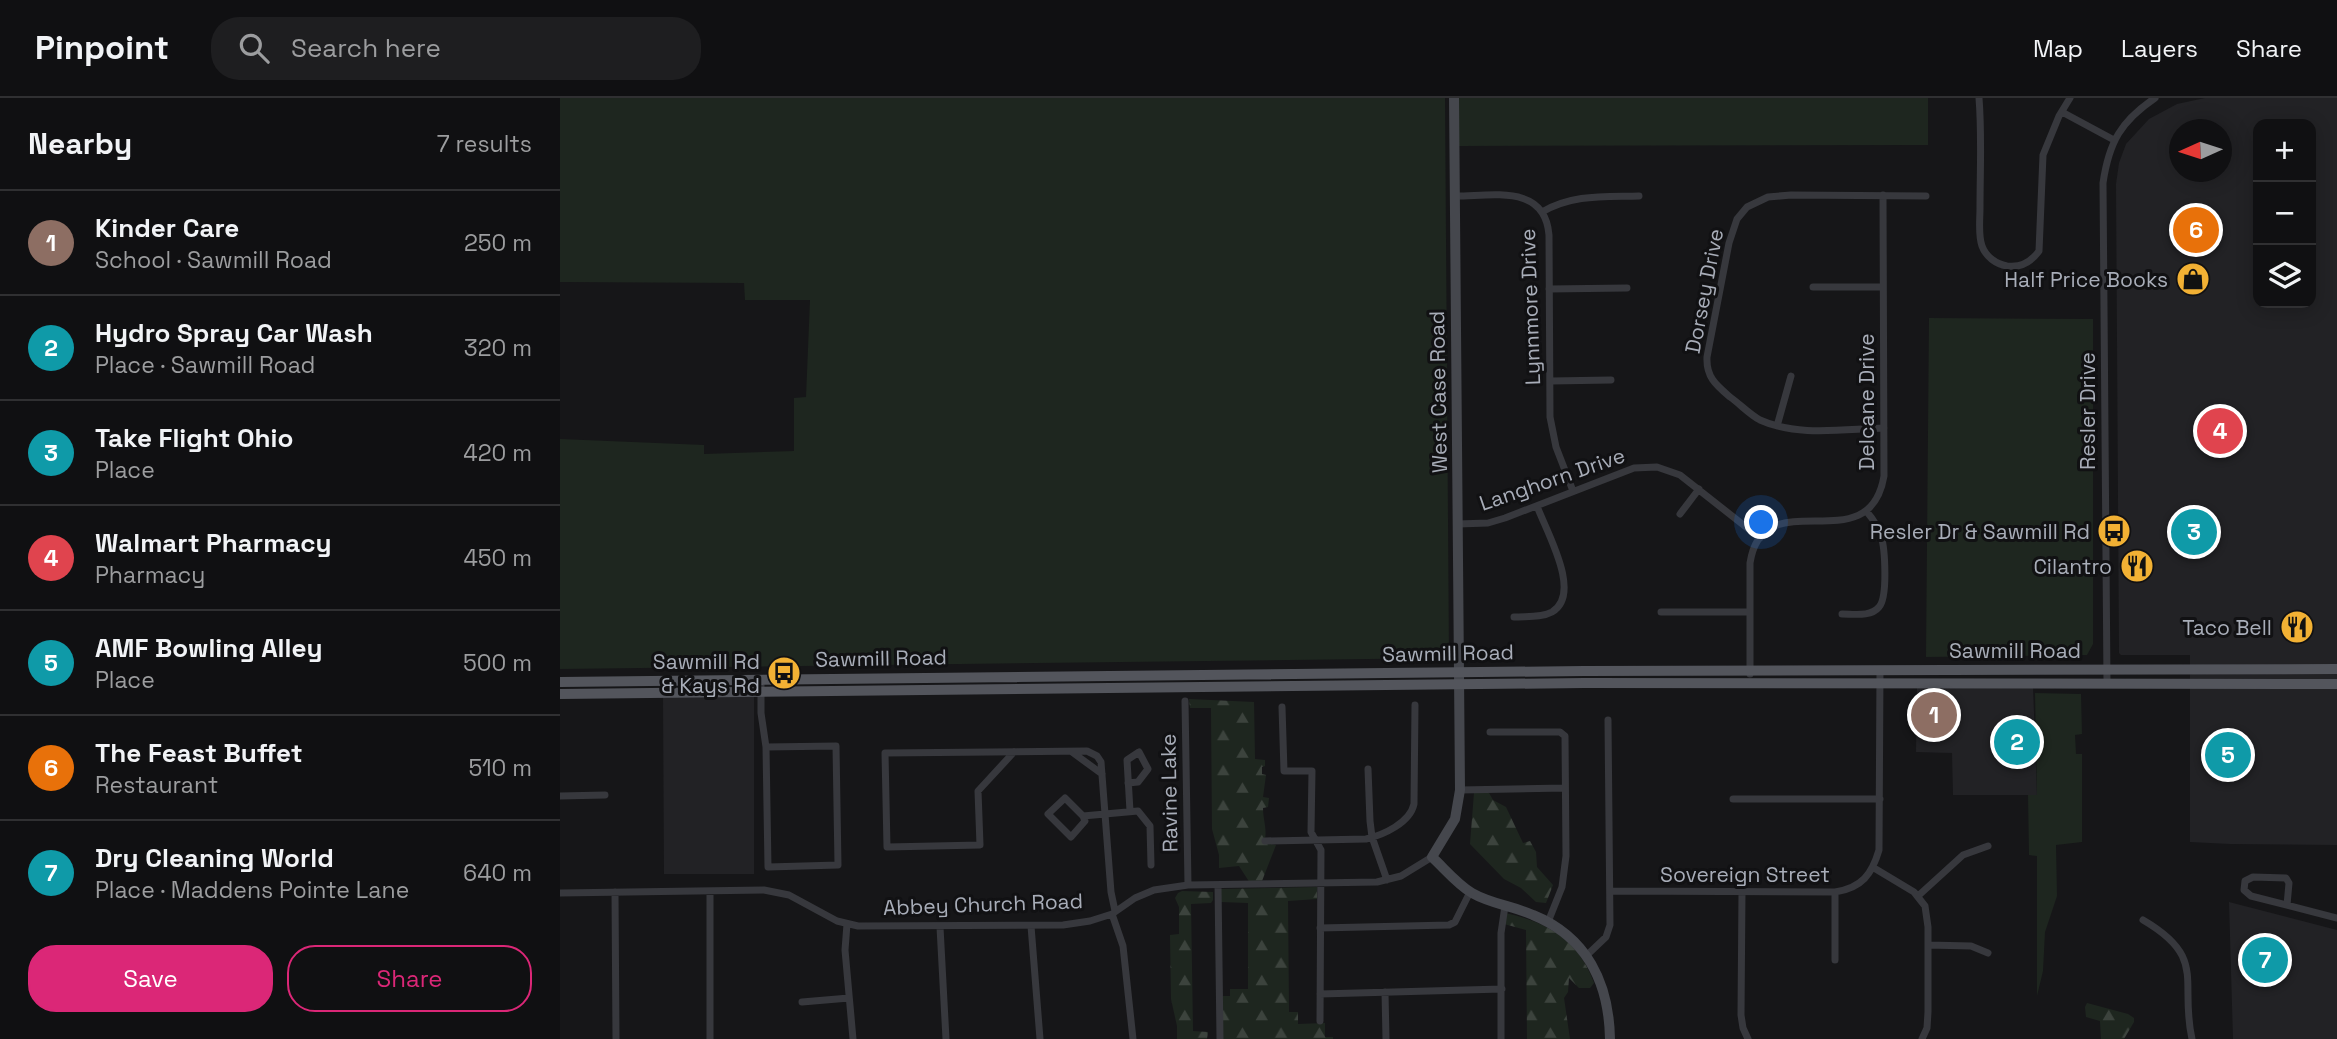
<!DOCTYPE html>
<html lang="en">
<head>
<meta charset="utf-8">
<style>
  body { margin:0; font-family:"Space Grotesk",sans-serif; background:#1e1e20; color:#f1f3f6 }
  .controls { position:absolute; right:21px; top:21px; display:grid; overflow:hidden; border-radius:14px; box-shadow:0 4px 18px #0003 }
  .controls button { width:63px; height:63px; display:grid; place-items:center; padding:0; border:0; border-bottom:2px solid #303032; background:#101012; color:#f1f3f6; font:35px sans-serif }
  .compass { position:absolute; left:1609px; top:21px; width:63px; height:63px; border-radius:50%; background:#101012; box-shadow:0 4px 18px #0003; rotate:267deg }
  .you { position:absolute; left:1202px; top:425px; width:24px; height:24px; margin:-18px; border:5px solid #fff; border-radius:50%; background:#1a73e8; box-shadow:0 0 0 10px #1a73e833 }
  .badge { display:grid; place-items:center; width:46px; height:46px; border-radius:50%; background:#db2777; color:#fff; font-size:23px; font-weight:700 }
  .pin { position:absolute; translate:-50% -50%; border:4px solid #fff; box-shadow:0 2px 7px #0006 }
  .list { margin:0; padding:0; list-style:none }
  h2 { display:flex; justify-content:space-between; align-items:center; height:91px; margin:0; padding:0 28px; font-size:30px }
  h2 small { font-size:23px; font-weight:400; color:#9c9d9f }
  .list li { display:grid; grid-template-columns:46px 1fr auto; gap:21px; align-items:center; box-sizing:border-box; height:105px; padding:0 28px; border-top:2px solid #303032 }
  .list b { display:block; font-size:26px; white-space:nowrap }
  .list p { margin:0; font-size:23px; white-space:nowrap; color:#9c9d9f }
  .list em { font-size:23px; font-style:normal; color:#9c9d9f }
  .actions { display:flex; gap:14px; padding:21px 28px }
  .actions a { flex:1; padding:16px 0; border:2px solid #db2777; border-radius:28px; text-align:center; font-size:24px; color:#db2777 }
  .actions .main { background:#db2777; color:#fff }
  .icon { flex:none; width:38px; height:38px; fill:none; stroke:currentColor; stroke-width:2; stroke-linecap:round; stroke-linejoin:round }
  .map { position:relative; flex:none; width:1777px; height:941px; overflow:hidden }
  header { display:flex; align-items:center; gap:42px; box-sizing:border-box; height:98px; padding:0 35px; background:#101012; border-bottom:2px solid #303032 }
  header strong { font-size:33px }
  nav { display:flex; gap:38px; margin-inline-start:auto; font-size:24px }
  .search { width:490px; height:63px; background:#1e1e20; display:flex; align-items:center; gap:18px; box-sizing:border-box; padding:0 24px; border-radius:28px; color:#9c9d9f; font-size:26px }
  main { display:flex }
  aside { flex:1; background:#101012 }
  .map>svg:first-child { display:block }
  .built { fill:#222225; fill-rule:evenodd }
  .green { fill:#1e261f }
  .forest { fill:url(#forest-firs) }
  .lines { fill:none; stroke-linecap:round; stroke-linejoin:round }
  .street { stroke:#37383d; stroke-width:7 }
  .secondary { stroke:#45474d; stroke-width:10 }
  .primary { stroke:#53555c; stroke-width:10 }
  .labels { text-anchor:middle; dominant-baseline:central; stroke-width:6; stroke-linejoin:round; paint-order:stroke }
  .poi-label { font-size:21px; fill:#a8adb8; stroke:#111113; text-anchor:end }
  .street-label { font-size:21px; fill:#a8adb8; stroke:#111113 }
</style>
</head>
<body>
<header>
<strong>Pinpoint</strong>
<div class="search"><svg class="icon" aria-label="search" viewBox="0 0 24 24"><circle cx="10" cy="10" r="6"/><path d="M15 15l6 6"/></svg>Search here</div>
<nav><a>Map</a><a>Layers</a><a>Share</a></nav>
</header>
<main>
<aside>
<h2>Nearby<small>7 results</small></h2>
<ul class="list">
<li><span class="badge" style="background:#8d6e63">1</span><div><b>Kinder Care</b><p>School · Sawmill Road</p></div><em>250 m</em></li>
<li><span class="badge" style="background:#0f9aa8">2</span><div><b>Hydro Spray Car Wash</b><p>Place · Sawmill Road</p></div><em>320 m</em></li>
<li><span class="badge" style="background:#0f9aa8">3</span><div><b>Take Flight Ohio</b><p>Place</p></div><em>420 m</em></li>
<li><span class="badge" style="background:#e0444e">4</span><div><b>Walmart Pharmacy</b><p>Pharmacy</p></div><em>450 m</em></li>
<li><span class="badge" style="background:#0f9aa8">5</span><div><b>AMF Bowling Alley</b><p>Place</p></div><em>500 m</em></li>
<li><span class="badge" style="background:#e8710a">6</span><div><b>The Feast Buffet</b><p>Restaurant</p></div><em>510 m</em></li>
<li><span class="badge" style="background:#0f9aa8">7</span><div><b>Dry Cleaning World</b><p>Place · Maddens Pointe Lane</p></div><em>640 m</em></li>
</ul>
<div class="actions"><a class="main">Save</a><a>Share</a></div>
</aside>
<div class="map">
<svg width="1777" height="941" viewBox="0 0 1777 941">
  <defs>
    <pattern id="forest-firs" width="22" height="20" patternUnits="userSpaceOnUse" patternTransform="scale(1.75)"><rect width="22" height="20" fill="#1e261f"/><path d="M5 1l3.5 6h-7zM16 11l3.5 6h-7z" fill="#3c433d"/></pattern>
  </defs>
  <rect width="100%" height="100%" fill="#161618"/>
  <path class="built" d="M1645 0H1777V747L1670 746 1630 744V557H1561L1559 555 1556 86 1559 65 1566 46 1589 21 1617 6ZM1698 26H1751V205H1698ZM1619 32H1661V74H1619Z
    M1357 588 1473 589 1477 697H1393L1392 655 1356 654Z
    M194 598V776H104L103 599Z
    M1669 804 1777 832V941H1673Z"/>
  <path class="green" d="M0 0H885L889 560 0 571V341L144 347V356L234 353V300L246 299 250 202H185L184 185 0 184Z
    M897 0H1368V47L898 48Z
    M1369 220 1533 221V546L1527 557 1366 559Z
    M1475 595 1521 596 1522 636 1515 637 1516 656H1522V744L1496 747 1497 798 1485 834 1483 873 1477 898V758L1469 757 1468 697H1477Z"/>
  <path class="forest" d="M629 601 694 604 695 661 705 662V668L702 669V676L706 677 703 699 709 700 708 709 703 710C703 723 708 732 704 745L716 747 702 783 690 785 679 768 659 770V757L652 731 651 610H630Z
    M914 695H929L933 702 946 709 963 745 970 743 976 754 977 769 993 787 986 805 976 804 961 790 944 781 910 746Z
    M757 789V801L728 803 729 914H738V926L765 925V939H773V941H663V898H670V891H688V805L661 804V791Z
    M622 793 653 794V802L651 805 631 806 633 933 648 934 647 941H617V928L611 901 610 837 619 836V809L615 800 618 795Z
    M945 815C988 824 1019 843 1034 885L1030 890H1019L1009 880 1008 894 1004 900 1010 941H967L966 832 944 826Z
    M1527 905 1568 916 1574 920V924L1564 941H1541L1540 923 1526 919 1525 909Z"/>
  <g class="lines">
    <path class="street" d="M1419 0C1422 37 1420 73 1420 110 1420 122 1418 137 1422 148 1426 159 1436 166 1447 168 1461 170 1471 164 1479 153L1483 57 1499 18 1510 0
      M1502 14 1554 42
      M896 98C933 98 985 86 989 137L990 319 996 349 1013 393
      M982 114C1013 96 1044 99 1079 98
      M1253 189H1323
      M989 191 1067 190
      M991 283 1051 282
      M1217 328 1231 278
      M1324 330C1284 331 1237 339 1200 322 1189 316 1180 306 1170 299 1156 287 1146 279 1147 259L1169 145 1177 121 1187 109 1208 99 1231 97 1366 98
      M1120 416 1139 391
      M898 426 928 425 945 420 1074 370 1097 369 1120 377 1200 440
      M1101 514H1189
      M1282 516C1294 516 1311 519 1319 509 1328 499 1325 450 1321 438 1318 429 1313 421 1307 414
      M954 519C967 518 981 520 992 514 1023 496 986 433 977 408
      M1190 576V465C1203 380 1309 467 1324 378L1323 97
      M201 581V615L206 649 208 769 278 767 276 648 206 649
      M1547 585 1543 85C1549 44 1561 23 1595 0
      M625 603 628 787
      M722 609 724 673H752L751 734 761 752 760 923
      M930 634H1000L1005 638 1006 758 1002 789 988 824
      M454 654 418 693 420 747 327 749 325 655 527 653 537 658 541 664 551 794 555 813
      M512 654 542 676
      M808 671 810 723 812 739 827 782
      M568 685 578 684 588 671 579 654 567 662 570 713
      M900 692 1005 690
      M0 698 45 697
      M505 700 523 718 525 723 511 739 488 716Z
      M1173 701H1320
      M523 718 578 713 590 728 591 767
      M705 743 806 741C823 737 850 725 854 706L855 607
      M1314 770 1354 794 1365 808 1368 829V914L1367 930 1362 941
      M658 787 660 941
      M150 793V941
      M1050 793 1275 794C1302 790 1312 776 1319 752L1320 572
      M1182 793 1181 917 1183 930 1188 941
      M55 794 56 941
      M1275 794V862
      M0 795 204 792 229 797 277 823 298 828 503 827 530 823 552 816 575 800 594 792 628 787 817 784 841 778 872 759
      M1358 798 1403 757 1428 748
      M1727 807 1729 785 1726 780 1693 779 1685 783 1684 792 1691 798 1777 820
      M552 816 563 848 573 941
      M1583 822C1648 860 1619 883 1632 941
      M287 826 285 852 293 941
      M471 828 480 941
      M380 829 386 941
      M760 830 889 827 895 824 910 794
      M1368 847 1411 848 1428 855
      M1026 858 1046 839 1050 827 1048 622
      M825 894 826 941
      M760 896 942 891
      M242 904 289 900
      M941 941V835L945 808"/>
    <path class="secondary" d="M894 0 900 692 895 721 872 759C885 771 897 786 912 795 931 806 953 808 973 817 1027 839 1049 885 1050 941"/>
    <path class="primary" d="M0 584 1024 573 1777 571
      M0 596 1024 585 1777 586"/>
  </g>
  <defs>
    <symbol id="shop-disc" viewBox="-11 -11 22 22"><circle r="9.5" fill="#f2b134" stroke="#111113"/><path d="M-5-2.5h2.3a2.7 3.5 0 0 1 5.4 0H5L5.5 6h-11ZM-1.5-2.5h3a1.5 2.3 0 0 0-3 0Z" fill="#111"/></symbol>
    <symbol id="bus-disc" viewBox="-11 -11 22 22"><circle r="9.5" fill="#f2b134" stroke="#111113"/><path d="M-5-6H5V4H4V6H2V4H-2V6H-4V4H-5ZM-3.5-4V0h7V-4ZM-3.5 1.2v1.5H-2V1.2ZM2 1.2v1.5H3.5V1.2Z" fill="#111"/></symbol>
    <symbol id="restaurant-disc" viewBox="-11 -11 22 22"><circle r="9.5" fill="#f2b134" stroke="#111113"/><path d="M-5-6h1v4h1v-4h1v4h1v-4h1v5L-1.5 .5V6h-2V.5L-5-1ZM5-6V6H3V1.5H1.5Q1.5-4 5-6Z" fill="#111"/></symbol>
  </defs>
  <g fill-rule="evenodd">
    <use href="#shop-disc" x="1614" y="162" width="38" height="38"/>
    <use href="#bus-disc" x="1535" y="414" width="38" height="38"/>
    <use href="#restaurant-disc" x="1558" y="449" width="38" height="38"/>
    <use href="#restaurant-disc" x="1718" y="510" width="38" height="38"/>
    <use href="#bus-disc" x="205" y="556" width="38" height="38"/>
  </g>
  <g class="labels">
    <g class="poi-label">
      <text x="1608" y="181">Half Price Books</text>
      <text x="1530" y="433">Resler Dr &amp; Sawmill Rd</text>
      <text x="1552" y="468">Cilantro</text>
      <text x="1712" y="529">Taco Bell</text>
      <text x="200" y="563">Sawmill Rd<tspan x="200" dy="24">&amp; Kays Rd</tspan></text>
    </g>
    <g class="street-label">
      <text transform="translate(1144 193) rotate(-79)">Dorsey Drive</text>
      <text transform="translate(970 209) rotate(-92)">Lynnmore Drive</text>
      <text transform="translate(878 294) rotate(-91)">West Case Road</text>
      <text transform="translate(1306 304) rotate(-90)">Delcane Drive</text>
      <text transform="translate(1527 313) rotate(-90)">Resler Drive</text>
      <text transform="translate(992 381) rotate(-19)">Langhorn Drive</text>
      <text x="1455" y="552">Sawmill Road</text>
      <text transform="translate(888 555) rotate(-1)">Sawmill Road</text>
      <text transform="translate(321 560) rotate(-1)">Sawmill Road</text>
      <text transform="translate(609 695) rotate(-91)">Ravine Lake</text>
      <text x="1185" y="776">Sovereign Street</text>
      <text transform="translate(423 806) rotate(-2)">Abbey Church Road</text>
    </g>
  </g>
</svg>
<div class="controls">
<button>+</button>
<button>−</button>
<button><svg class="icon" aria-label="layers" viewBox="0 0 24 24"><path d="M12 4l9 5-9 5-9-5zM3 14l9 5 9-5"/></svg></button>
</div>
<svg class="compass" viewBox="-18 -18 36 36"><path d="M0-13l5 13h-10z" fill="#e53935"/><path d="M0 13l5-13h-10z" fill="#9c9d9f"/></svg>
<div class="you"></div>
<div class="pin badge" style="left:1374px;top:617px;background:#8d6e63">1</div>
<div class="pin badge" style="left:1457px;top:644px;background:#0f9aa8">2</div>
<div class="pin badge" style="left:1634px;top:434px;background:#0f9aa8">3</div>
<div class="pin badge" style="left:1660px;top:333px;background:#e0444e">4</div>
<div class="pin badge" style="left:1668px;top:657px;background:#0f9aa8">5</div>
<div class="pin badge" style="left:1636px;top:132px;background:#e8710a">6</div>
<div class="pin badge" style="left:1705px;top:862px;background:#0f9aa8">7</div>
</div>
</main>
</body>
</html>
